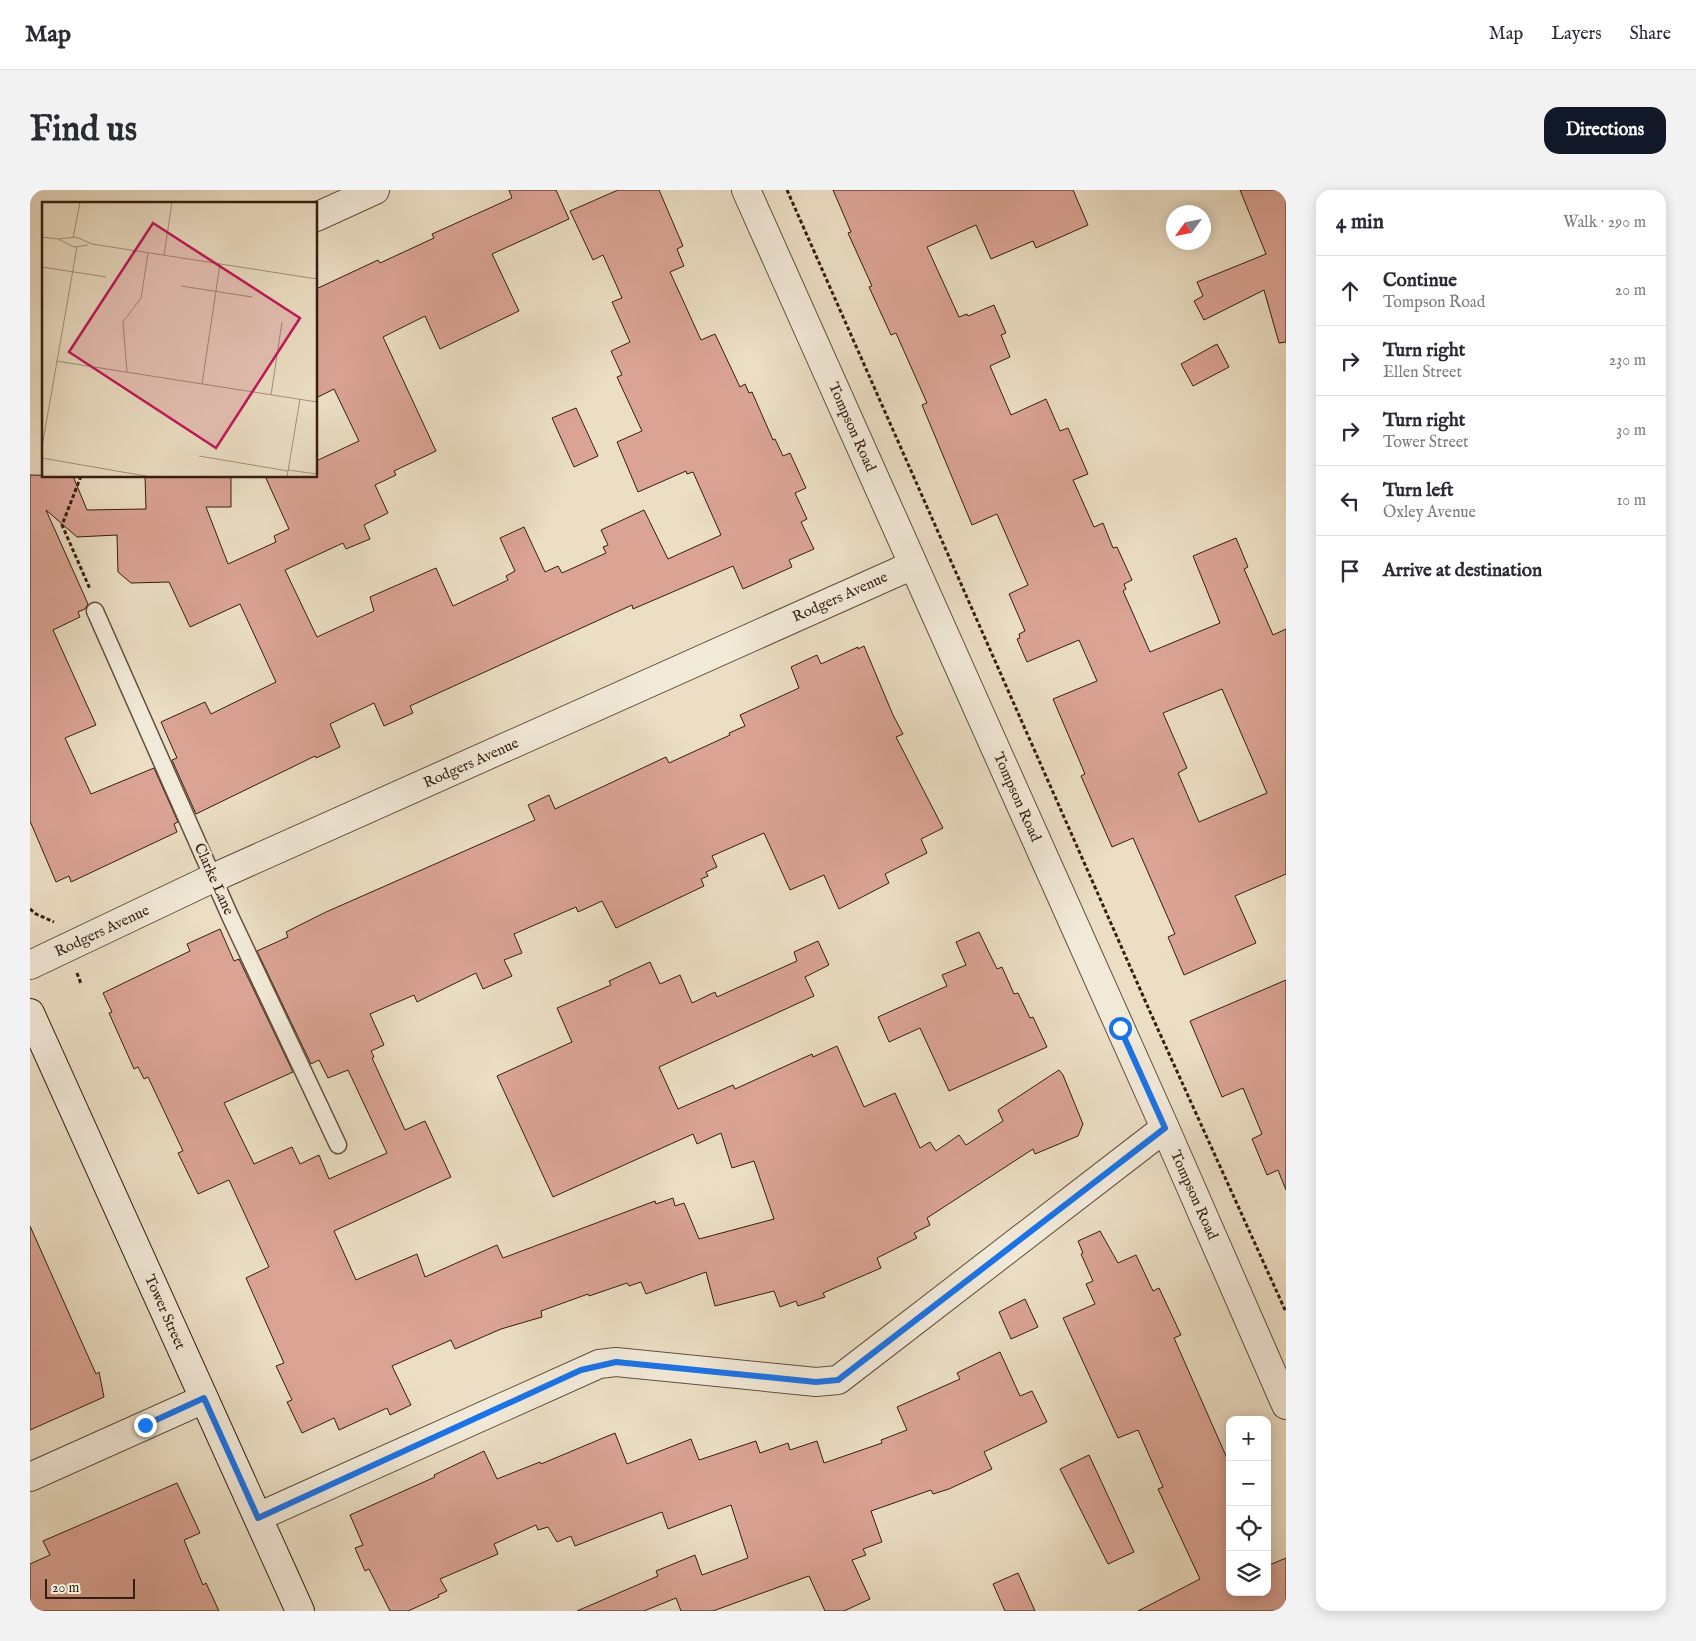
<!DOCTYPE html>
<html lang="en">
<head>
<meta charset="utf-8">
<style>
  body { margin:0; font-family:"IM FELL English",serif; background:#f2f2f3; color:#2b2b33 }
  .controls { position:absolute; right:15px; bottom:15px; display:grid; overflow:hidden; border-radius:10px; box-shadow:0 2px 12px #0003 }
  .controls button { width:45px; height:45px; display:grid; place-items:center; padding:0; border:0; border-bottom:1px solid #e1e1e2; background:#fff; color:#2b2b33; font:25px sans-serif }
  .compass { position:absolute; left:1136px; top:15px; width:45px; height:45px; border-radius:50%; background:#fff; box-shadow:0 2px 12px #0003; rotate:237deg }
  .scale { position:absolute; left:15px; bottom:12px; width:90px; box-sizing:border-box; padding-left:5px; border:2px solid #351e0d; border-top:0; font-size:14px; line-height:18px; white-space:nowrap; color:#351e0d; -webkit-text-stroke:4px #f2ead9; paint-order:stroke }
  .stop { position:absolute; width:15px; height:15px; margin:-11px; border:4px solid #1a73e8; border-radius:50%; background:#fff }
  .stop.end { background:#1a73e8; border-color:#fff; box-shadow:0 1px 5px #0008 }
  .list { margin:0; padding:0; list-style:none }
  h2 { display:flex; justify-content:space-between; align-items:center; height:65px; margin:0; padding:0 20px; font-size:21px }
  h2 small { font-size:16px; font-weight:400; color:#7c7c81 }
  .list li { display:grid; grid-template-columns:32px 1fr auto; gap:15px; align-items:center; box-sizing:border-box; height:70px; padding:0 20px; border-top:1px solid #e1e1e2 }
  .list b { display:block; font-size:19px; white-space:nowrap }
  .list p { margin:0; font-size:16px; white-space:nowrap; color:#7c7c81 }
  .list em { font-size:16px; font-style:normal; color:#7c7c81 }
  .icon { flex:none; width:28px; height:28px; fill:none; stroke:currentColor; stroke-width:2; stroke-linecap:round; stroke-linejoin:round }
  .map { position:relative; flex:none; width:1256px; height:1421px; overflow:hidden; border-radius:15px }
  header { display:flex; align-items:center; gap:30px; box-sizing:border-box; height:70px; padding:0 25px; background:#fff; border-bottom:1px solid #e1e1e2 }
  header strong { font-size:24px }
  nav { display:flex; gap:28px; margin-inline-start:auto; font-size:18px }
  .intro { display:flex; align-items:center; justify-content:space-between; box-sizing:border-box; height:120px; padding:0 30px }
  h1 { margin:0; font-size:35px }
  .button { padding:12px 22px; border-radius:15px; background:#111827; color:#fff; font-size:18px; font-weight:700 }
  main { display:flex; gap:30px; padding:0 30px }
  aside { flex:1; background:#fff; border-radius:15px; box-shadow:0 2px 12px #0003 }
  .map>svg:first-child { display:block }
  .building { fill:#daa394; stroke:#351e0d; fill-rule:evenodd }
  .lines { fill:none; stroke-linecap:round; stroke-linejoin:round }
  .service-casing { stroke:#624e3b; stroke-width:19 }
  .minor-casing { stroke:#624e3b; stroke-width:30 }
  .secondary-casing { stroke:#351e0d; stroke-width:30 }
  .path { stroke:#351e0d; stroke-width:3; stroke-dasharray:4 2.5; stroke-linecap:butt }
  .service { stroke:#f2ead9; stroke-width:16 }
  .minor { stroke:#f2ead9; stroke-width:28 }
  .secondary { stroke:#f2ead9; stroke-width:28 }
  .route { stroke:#1a73e8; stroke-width:6 }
  .labels { text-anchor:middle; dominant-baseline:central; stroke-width:5; stroke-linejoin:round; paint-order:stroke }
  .street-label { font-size:15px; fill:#351e0d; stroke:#f2ead9 }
  .inset-road { fill:none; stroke:#a2917b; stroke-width:1 }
  .view { fill:#c2185b; fill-opacity:0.15; stroke:#c2185b; stroke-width:2.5 }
  .inset-edge { fill:none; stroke:#351e0d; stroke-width:2.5 }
</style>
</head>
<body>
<header>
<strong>Map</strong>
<nav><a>Map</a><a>Layers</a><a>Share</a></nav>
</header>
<div class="intro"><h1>Find us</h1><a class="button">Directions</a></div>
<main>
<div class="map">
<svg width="1256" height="1421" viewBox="0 0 1256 1421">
  <rect width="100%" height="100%" fill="#ebdec4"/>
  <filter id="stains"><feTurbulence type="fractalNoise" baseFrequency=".004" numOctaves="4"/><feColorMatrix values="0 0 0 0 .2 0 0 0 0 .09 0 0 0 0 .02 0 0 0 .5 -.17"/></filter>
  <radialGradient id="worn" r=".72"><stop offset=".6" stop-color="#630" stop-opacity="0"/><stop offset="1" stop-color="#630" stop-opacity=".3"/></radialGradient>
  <path class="building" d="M479 0H526L539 29 462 64 489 121 410 159 395 126 353 147 406 261 364 281 366 285 345 295 358 323 334 335 340 349 316 359 313 353 255 380 287 447 344 421 340 407 406 378 423 416 478 390 476 386 485 381 470 348 494 337 515 382 528 376 532 383 576 363 573 357 578 355 571 340 614 320 638 369 691 345 663 282 657 284 656 281 608 302 587 252 612 241 587 187 592 185 581 161 600 152 582 112 592 108 573 65 563 70 540 21 588 0H629L653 56 647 59 654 76 640 82 671 150 685 144 710 197 715 194 719 203 722 202 743 250 745 249 753 266 760 263 776 298 765 303 777 329 771 332 784 359 759 370 762 377 713 399 703 376 603 419 602 415 380 516 383 523 354 536 344 513 300 534 310 557 286 568 285 566 166 624 142 570 147 568 131 532 175 512 181 524 246 492 210 414 160 437 139 392 101 393 88 382 87 345 47 347 16 320 58 414 55 419 48 422 50 427 23 440 66 535 35 548 61 604 124 578 148 632 144 634 147 642 41 692 39 686 26 692 0 631V285L43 286 57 320 116 319 115 286H201V317H176L198 374 246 352 244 346 259 339 235 286H286V271L329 251 304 199 286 208V99L348 70 350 73 404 48 402 44 482 8Z
    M803 0H1043L1058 35 1006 58 1003 51 961 69 946 35 897 57 929 127 937 124 938 126 964 115 976 143 971 145 980 167 960 176 981 225 1016 209 1030 241 1038 238 1058 284 1043 290 1064 337 1073 333 1083 358 1087 357 1102 390 1094 394 1096 399 1093 401 1120 462 1190 433 1163 366 1206 348 1218 377 1214 379 1243 445 1256 439V684L1205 706 1226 753 1154 785 1138 747 1145 744 1103 648 1082 657 1051 586 1055 584 1023 509 1067 491 1049 450 997 472 987 449 990 448 989 444 995 441 979 404 998 395 967 324 942 335 892 215 897 213 866 143 861 145 839 97 842 96 818 43 821 42ZM1192 499 1237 603 1169 632 1148 583 1157 578 1133 523Z
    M1210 0H1256V152L1249 153 1234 100 1174 130 1164 111 1173 106 1167 92 1236 64Z
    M1187 154 1199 177 1163 196 1151 174Z
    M546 218 568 266 544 277 522 228Z
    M834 456 863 525 873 544 866 547 913 638 891 649 897 663 855 684 859 693 809 719 794 685 760 700 734 643 682 666 687 677 676 682 678 686 671 689 674 696 586 738 572 711 548 722 546 717 484 744 492 763 474 770 482 786 453 799 446 783 387 812 384 805 340 824 354 855 341 861 344 867 342 868 375 940 395 931 421 987 304 1041 326 1090 387 1064 395 1087 467 1055 473 1068 625 1011 626 1014 643 1008 645 1016 654 1013 669 1049 744 1029 724 971 702 978 691 943 667 954 663 944 523 1007 467 886 542 852 527 818 581 795 579 791 620 772 630 794 650 785 662 813 685 802 687 807 767 771 764 762 788 751 799 775 775 787 784 806 629 877 648 919 703 895 705 899 782 864 783 867 807 856 834 917 865 903 890 958 900 952 906 961 929 945 936 955 973 931 968 920 1029 880 1033 885 1053 934 1048 946 1005 964 1003 959 897 1028 900 1035 884 1043 887 1048 847 1068 851 1078 793 1103 795 1107 768 1116 766 1111 750 1117 744 1101 685 1116 676 1082 616 1104 611 1092 599 1096 597 1093 559 1106 558 1104 511 1121 512 1127 471 1139 425 1159 421 1150 362 1176 381 1215 360 1225 357 1218 309 1240 304 1228 272 1243 257 1212 262 1210 246 1176 254 1173 216 1088 239 1077 199 990 168 1004 148 963 153 961 118 887 114 889 108 877 104 879 79 823 82 822 73 803 160 761 157 754 190 739 204 771 209 769 263 882 194 913 224 974 262 957 270 974 289 965 299 989 357 963 318 880 298 888 289 870 281 874 227 761 258 747 256 742 296 722 505 630 498 615 519 605 525 619 636 567 639 573 700 545 699 543 715 536 710 525 769 498 761 477 787 465 791 474 828 457V459Z
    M949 742 967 779 972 777 984 804 988 803 1000 828 1003 827 1017 857 919 901 890 838 859 852 848 827 917 796 912 785 936 775 926 752Z
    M1256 790V1000L1248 980 1237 985 1222 949 1232 944 1213 898 1192 907 1160 831Z
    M0 1036 66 1184 69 1182 74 1207 0 1240Z
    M1070 1041 1088 1073 1106 1065 1123 1101 1129 1098 1151 1145 1144 1148 1200 1275V1402H1237V1376L1256 1368V1421H1108L1170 1389 1128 1299 1133 1297 1108 1240 1088 1248 1033 1128 1065 1114 1056 1094 1063 1091 1051 1064 1053 1063 1048 1051Z
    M995 1109 1008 1137 981 1149 969 1122Z
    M970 1162 990 1206 1002 1201 1017 1232 954 1262 962 1279 919 1299 903 1304 901 1300 841 1321 852 1352 833 1359 836 1365 822 1370 840 1409 814 1421H795L779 1386 683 1421H651L646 1408 614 1421H547L628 1386 626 1381 665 1365 672 1385 718 1368 701 1315 638 1339 632 1322 545 1356 541 1346 527 1352 518 1337 508 1340 506 1335 464 1354 468 1364 410 1389 417 1401 408 1405 409 1407 378 1421H360L339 1379 335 1381 325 1358 333 1355 320 1325 405 1287 404 1285 454 1261 467 1289 510 1272 511 1274 585 1243 597 1274 661 1249 669 1270 726 1251 730 1263 758 1253 760 1260 787 1251 794 1273 852 1253 851 1250 877 1240 867 1217 930 1189 927 1183Z
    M1059 1265 1104 1362 1078 1374 1030 1279Z
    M147 1293 170 1343 154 1350 173 1395 176 1393 189 1421H0V1374L20 1365 13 1351Z
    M988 1383 1005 1421H975L963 1394Z"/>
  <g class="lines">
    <defs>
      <path id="service" d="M65 421 200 726 308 955"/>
      <path id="minor" d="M716 0 1135 938 1256 1215
        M286 27 345 0
        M0 775 183 688 883 375
        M0 1287 174 1209
        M228 1327 569 1174 586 1172 786 1192 808 1190 1135 938"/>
      <path id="secondary" d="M0 823 270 1421"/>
    </defs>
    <use href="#service" class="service-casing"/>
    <use href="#minor" class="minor-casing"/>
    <use href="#secondary" class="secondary-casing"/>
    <path class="path" d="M757 0 1121 824 1256 1122
      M51 286 32 335 60 399
      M0 719 6 724 24 732
      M47 783 51 794"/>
    <use href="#service" class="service"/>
    <use href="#minor" class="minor"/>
    <use href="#secondary" class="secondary"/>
  </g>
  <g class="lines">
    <path class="route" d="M115 1235 174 1208 228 1328 551 1180 586 1172 786 1192 808 1190 1135 938 1090 838"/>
  </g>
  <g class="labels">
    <g class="street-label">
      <text transform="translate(822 237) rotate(66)">Tompson Road</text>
      <text transform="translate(810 407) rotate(-24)">Rodgers Avenue</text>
      <text transform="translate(441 573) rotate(-24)">Rodgers Avenue</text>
      <text transform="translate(987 607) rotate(66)">Tompson Road</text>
      <text transform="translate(184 689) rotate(66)">Clarke Lane</text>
      <text transform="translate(72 741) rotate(-25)">Rodgers Avenue</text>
      <text transform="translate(1164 1005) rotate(66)">Tompson Road</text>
      <text transform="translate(135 1122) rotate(66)">Tower Street</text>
    </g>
  </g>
  <g transform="translate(12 12)">
    <rect width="275" height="275" fill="#ebdec4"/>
    <path class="inset-road" d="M0 35 16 37 32 45 46 43M31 36 38 0M16 37 34 35 50 42 275 77M122 53 130 0M0 65 64 75M139 84 210 95M14 159 275 200M85 170 81 120 99 96 106 51M160 182 178 62M229 193 240 120M0 245 35 45M157 254 246 269M0 256 109 275M246 268 275 272M245 275 258 197"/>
    <path class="view" d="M111 21 258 116 174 246 27 150Z"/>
    <rect width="275" height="275" class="inset-edge"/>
  </g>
  <rect width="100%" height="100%" filter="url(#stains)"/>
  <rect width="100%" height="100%" fill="url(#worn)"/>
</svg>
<div class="controls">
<button>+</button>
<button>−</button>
<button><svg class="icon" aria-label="locate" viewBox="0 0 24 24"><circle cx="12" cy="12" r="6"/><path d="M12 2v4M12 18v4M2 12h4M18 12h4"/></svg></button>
<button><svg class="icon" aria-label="layers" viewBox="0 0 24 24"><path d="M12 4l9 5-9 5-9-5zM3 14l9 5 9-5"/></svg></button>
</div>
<svg class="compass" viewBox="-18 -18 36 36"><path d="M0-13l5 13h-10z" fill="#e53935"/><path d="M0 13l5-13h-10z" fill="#7c7c81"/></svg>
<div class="scale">20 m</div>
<div class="stop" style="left:1090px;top:838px"></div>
<div class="stop end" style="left:115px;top:1235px"></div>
</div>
<aside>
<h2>4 min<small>Walk · 290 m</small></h2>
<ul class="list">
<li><svg class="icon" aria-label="ahead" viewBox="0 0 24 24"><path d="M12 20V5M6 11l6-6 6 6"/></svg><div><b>Continue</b><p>Tompson Road</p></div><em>20 m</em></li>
<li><svg class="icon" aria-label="right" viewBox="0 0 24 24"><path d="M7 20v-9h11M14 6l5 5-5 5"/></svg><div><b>Turn right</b><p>Ellen Street</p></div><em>230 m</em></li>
<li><svg class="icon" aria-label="right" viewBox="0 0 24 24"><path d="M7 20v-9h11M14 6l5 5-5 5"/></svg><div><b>Turn right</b><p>Tower Street</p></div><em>30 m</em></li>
<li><svg class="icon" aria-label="left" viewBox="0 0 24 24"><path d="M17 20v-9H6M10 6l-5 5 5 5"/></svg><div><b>Turn left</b><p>Oxley Avenue</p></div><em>10 m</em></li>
<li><svg class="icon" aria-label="arrive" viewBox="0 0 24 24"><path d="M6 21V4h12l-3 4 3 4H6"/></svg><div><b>Arrive at destination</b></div></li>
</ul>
</aside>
</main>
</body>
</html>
